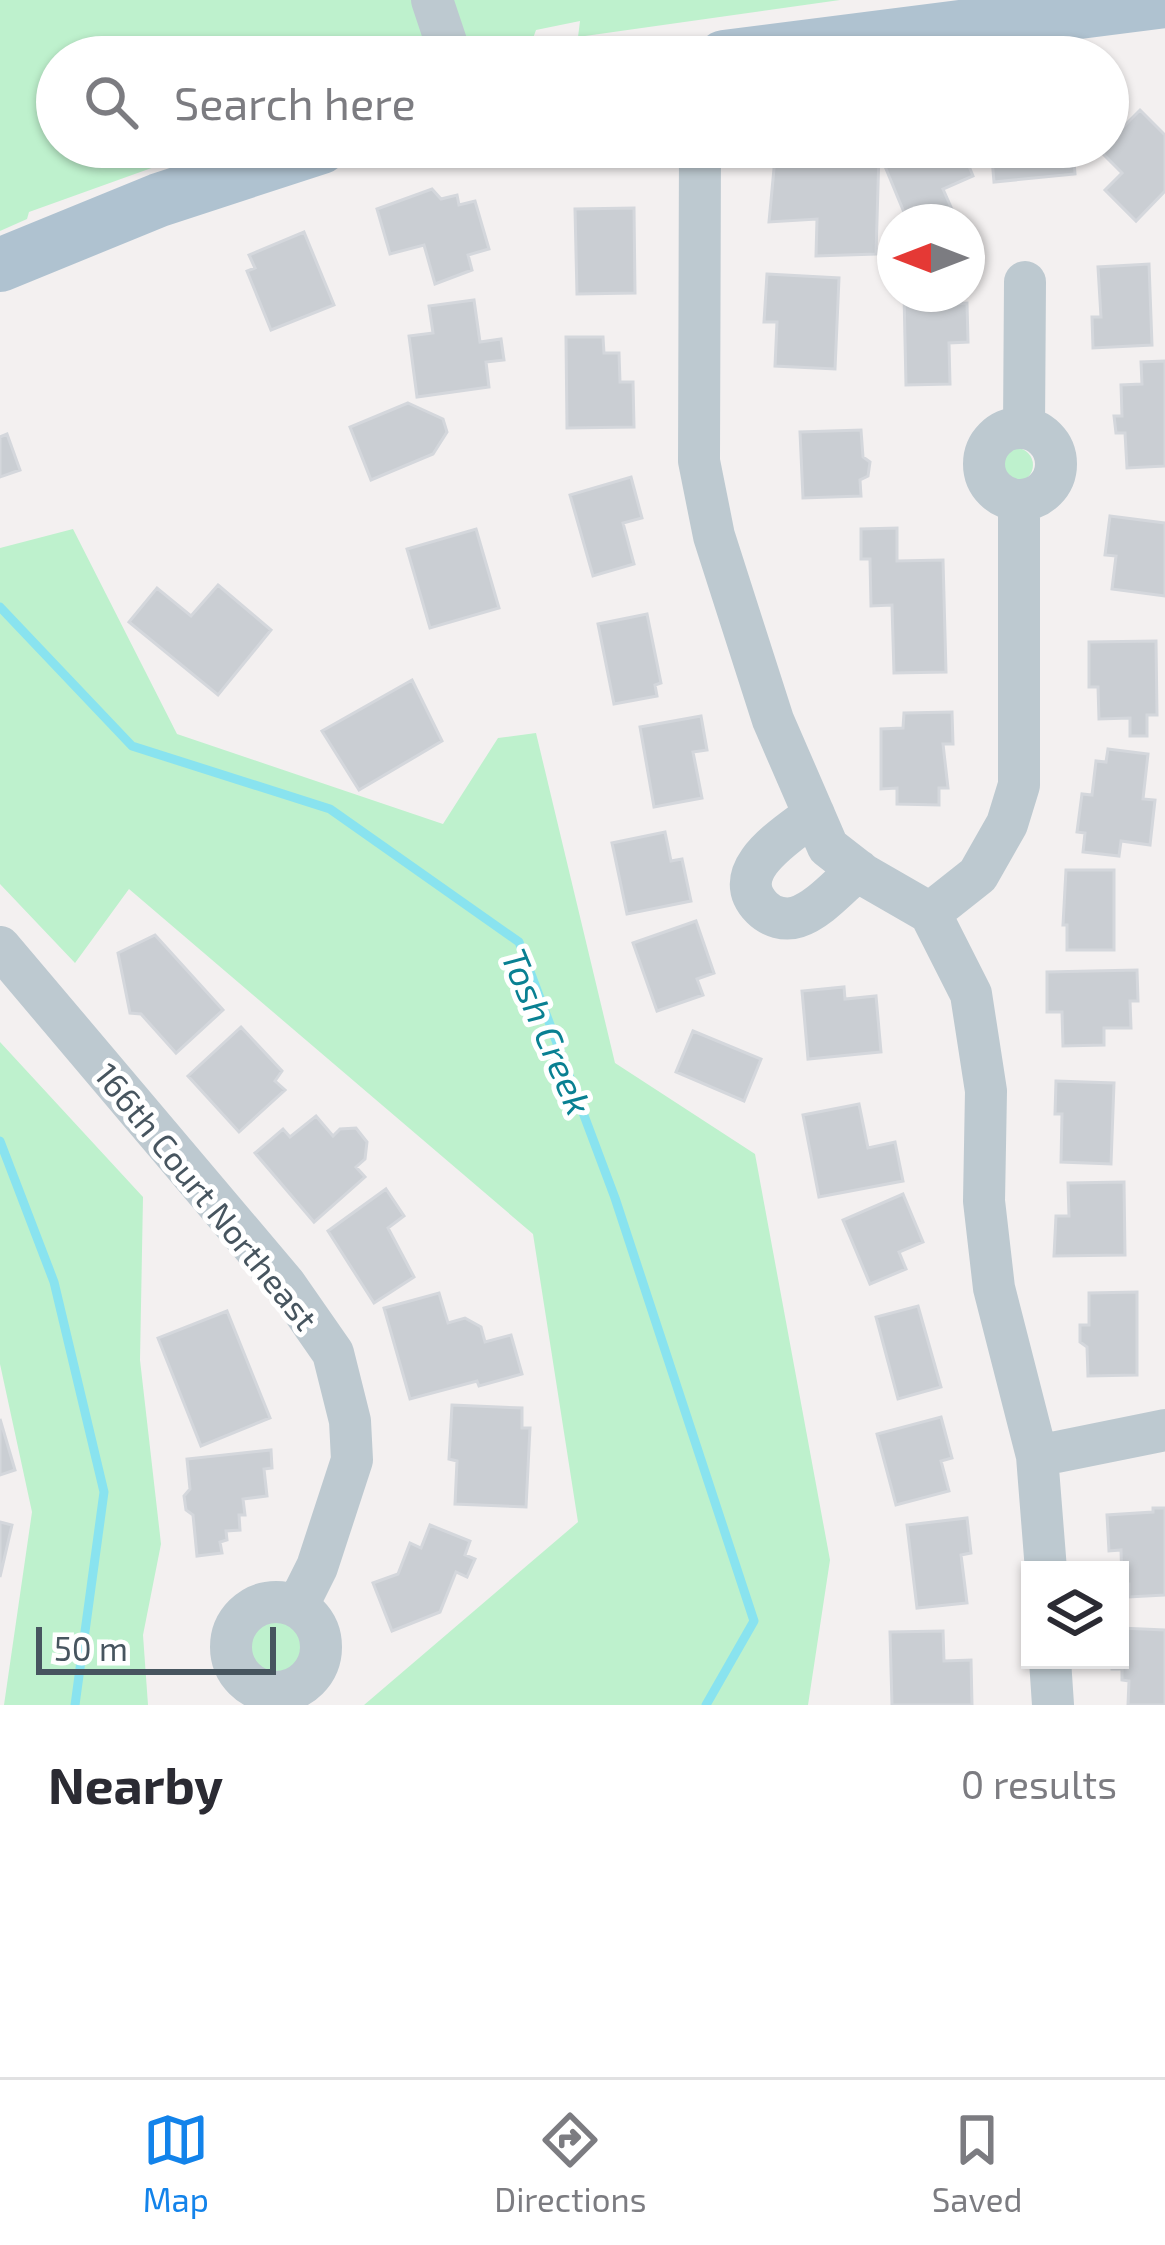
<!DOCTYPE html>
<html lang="en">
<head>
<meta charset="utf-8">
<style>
  body { margin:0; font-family:"Exo 2",sans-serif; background:#f2f2f3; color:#2b2b33 }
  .controls { position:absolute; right:36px; bottom:36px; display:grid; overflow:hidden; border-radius:0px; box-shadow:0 3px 9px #0004 }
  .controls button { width:108px; height:108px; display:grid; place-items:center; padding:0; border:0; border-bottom:3px solid #e1e1e2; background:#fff; color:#2b2b33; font:60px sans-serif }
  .compass { position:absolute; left:877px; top:204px; width:108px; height:108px; border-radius:50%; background:#fff; box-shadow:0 3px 9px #0004; rotate:270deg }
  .scale { position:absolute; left:36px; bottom:30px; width:240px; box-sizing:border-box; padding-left:12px; border:6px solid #47555f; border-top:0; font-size:33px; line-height:42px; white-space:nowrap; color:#47555f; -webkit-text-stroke:9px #fff; paint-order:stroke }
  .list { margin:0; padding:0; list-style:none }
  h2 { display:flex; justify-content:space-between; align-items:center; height:156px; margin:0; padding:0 48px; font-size:51px }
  h2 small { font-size:39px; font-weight:400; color:#7c7c81 }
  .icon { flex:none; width:66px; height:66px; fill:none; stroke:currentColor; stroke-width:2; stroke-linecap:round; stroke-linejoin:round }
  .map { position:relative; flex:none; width:1165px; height:1705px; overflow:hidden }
  .search { position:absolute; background:#fff; box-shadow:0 3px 9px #0004; left:36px; right:36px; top:36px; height:132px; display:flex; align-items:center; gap:30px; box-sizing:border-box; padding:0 42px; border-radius:66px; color:#7c7c81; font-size:45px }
  .sheet { height:372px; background:#fff }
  nav { display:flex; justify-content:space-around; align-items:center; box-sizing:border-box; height:168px; border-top:3px solid #e1e1e2; background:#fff; font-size:33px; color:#7c7c81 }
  nav a { display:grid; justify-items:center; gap:6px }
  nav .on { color:#1383ea }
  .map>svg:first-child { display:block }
  .green { fill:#bef1cd }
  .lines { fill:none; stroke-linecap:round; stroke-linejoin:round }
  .stream { stroke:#89e3ef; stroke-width:9 }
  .building { fill:#caced3; stroke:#d4d7dc; stroke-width:3 }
  .minor { stroke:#bdc9d0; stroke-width:42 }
  .major { stroke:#afc2d0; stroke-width:54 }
  .labels { text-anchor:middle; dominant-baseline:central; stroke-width:10; stroke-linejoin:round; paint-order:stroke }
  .street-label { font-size:33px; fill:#47555f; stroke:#fff }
  .water-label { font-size:36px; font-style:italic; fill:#098092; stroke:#fff }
</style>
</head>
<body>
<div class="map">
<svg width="1165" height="1705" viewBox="0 0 1165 1705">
  <rect width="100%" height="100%" fill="#f3f0f0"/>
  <path class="green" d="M0 0H840L578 37 580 21 536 30 531 44 507 53 503 42 460 57H57V147H210L29 212 27 219 0 231Z
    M999 465a17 17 0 1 1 34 0a17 17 0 1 1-34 0Z
    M73 529 177 734 443 824 498 738 536 733 615 1063 755 1154 830 1560 808 1705H364L578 1522 533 1234 129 889 75 963 0 884V548Z
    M0 1042 143 1197 140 1360 161 1544 143 1635 148 1705H4L32 1512 0 1364Z
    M247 1647a29 29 0 1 1 58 0a29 29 0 1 1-58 0Z"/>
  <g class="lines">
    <path class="stream" d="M0 607 132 746 330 809 519 942 615 1198 754 1621 706 1705
      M0 1141 54 1282 104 1492 75 1705"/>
  </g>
  <path class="building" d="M1140 110 1165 135V191L1136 221 1105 190 1122 173 1100 151 1108 147V142Z
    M877 147H961L973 176 943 189 954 214 935 222H908Z
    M991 147H1073L1075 174 994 182Z
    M879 153 876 254 816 256 817 219 769 222 775 158Z
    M432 189 441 199 457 195 459 205 475 201 489 249 468 255 472 270 435 284 424 245 390 254 377 209Z
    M634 208 635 293 577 294 575 209Z
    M304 232 334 305 271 330 247 271 255 268 249 255Z
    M1149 264 1152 345 1093 348 1092 317H1101L1098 267Z
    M767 274 839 278 835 369 775 366 777 322H764Z
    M904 294H954V304L967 303 968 342 949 343 950 384 906 385Z
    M474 300 480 342 501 339 504 360 486 362 489 387 417 397 409 336 433 333 429 306Z
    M566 337H603L604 353H619L620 382H633L634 427 567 428Z
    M1165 361V466L1127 468 1125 433H1116L1114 416H1122L1121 385 1142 384 1141 362Z
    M408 403 443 419 447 432 433 454 371 480 350 427Z
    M861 430 863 457 870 462 868 476 860 480 861 496 803 498 800 432Z
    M7 434 20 470 0 477V437Z
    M631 477 642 518 623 523 634 564 593 576 570 495Z
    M1110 516 1165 523V596L1112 589 1116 556 1105 555Z
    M897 528V561L943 560 946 672 894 673 892 605 871 606 870 559H861V529Z
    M476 529 499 608 430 628 407 549Z
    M218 585 271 630 218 695 129 622 157 588 191 616Z
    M647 614 661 683 655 685 657 696 614 704 598 624Z
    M1156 641 1157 715H1147V736H1130V718L1099 719 1098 687H1089V642Z
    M412 680 442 741 359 790 322 731Z
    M952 712 953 744H943L948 788H939V805L897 804V788L881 789V729L903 728 904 713Z
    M701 716 707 750 693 752 702 798 654 807 640 727Z
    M1108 749 1148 754 1143 799 1155 800 1150 845 1121 841 1119 856 1083 852 1085 833 1077 832 1082 794 1092 795 1096 761 1106 762Z
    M665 832 671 861 682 859 691 901 627 914 612 843Z
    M1066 870H1114V950H1067V925H1063Z
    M696 921 714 973 697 979 703 995 657 1011 633 943Z
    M155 935 223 1010 176 1053 141 1014 130 1013 118 953Z
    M1137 970 1138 1001H1130L1131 1028H1104V1045L1063 1046 1062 1012H1047V972Z
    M844 987 845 999 876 996 881 1052 808 1059 802 991Z
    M241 1027 282 1071 275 1081 285 1090 239 1132 188 1076Z
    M693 1031 761 1059 744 1101 676 1072Z
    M1056 1081 1114 1083 1111 1164 1061 1162 1062 1114H1055Z
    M859 1104 868 1148 895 1142 903 1181 819 1197 803 1115Z
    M316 1116 333 1136 340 1129 356 1128 367 1142 365 1159 356 1167 365 1177 314 1222 255 1153 283 1129 290 1137Z
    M1124 1182 1125 1255 1054 1256 1056 1216H1069L1068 1183Z
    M386 1189 404 1216 388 1228 414 1277 374 1303 328 1231Z
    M903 1194 923 1242 899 1252 906 1269 870 1284 843 1220Z
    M1137 1292V1375L1088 1376 1087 1347 1080 1342V1325H1089V1293Z
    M439 1293 448 1323 465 1318 481 1327 485 1342 511 1335 522 1374 479 1386 477 1381 410 1399 384 1308Z
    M918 1306 941 1387 898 1399 876 1317Z
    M227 1311 270 1418 201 1446 158 1338Z
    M452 1405 522 1408V1428H530L526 1507 455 1504 457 1461 449 1459Z
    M941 1417 952 1458 941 1461 949 1491 896 1505 877 1434Z
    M0 1419 15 1470 0 1475Z
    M271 1450 272 1468 264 1469 267 1496 243 1499 245 1515H239L240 1530 226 1531 227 1540 220 1542 222 1553 197 1556 193 1515 186 1510 184 1496 190 1489 187 1459Z
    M1153 1508H1165V1595L1129 1597V1584H1122L1121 1550 1109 1551 1107 1515 1153 1512Z
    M967 1518 971 1553 961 1555 967 1603 917 1608 907 1525Z
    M0 1522 12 1525 0 1577Z
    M430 1525 470 1541 465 1555 475 1559 467 1577 456 1572 440 1612 392 1631 373 1583 398 1574 410 1543 421 1548Z
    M1120 1628 1165 1630V1705H1128L1129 1681 1122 1680V1669H1112V1660H1120Z
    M943 1631 944 1661 971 1660 972 1705H892L890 1632Z"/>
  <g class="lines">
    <path class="minor" d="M432 0 451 57
      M700 147 699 461 714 536 773 720 828 847 864 875 930 913 971 994 986 1091 984 1201 994 1288 1037 1456 1046 1570
      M1024 428 1025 282
      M984 464a36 36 0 1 1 72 0a36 36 0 1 1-72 0Z
      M814 814C789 834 725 871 762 908 771 917 785 921 797 917 819 910 840 885 858 870
      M930 913 978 875 1007 824 1019 785V500
      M0 947 285 1284 333 1353 350 1421 352 1460 317 1567 297 1607
      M1037 1456 1165 1430
      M231 1647a45 45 0 1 1 90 0a45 45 0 1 1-90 0Z
      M1050 1660 1053 1705"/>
    <path class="major" d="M724 57 1165 1
      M0 265 159 200 321 147"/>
  </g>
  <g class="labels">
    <g class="street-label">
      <text transform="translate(207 1196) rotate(51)">166th Court Northeast</text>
    </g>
    <g class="water-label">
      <text transform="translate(548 1031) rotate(67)">Tosh Creek</text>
    </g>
  </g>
</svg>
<div class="controls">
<button><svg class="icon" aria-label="layers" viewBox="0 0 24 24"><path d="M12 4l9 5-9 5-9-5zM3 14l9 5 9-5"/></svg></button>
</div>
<svg class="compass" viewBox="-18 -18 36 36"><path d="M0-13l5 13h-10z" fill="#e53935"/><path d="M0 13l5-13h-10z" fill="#7c7c81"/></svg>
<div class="scale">50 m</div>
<div class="search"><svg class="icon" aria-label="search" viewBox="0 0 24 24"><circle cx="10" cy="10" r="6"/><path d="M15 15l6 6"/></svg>Search here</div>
</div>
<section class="sheet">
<h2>Nearby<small>0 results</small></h2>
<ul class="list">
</ul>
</section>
<nav>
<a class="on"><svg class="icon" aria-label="map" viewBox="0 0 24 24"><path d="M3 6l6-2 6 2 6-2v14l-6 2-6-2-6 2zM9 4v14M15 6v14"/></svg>Map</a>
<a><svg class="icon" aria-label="directions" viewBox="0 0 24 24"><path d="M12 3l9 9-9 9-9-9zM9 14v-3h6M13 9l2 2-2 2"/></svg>Directions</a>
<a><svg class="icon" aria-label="saved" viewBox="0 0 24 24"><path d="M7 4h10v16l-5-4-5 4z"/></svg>Saved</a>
</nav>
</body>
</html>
